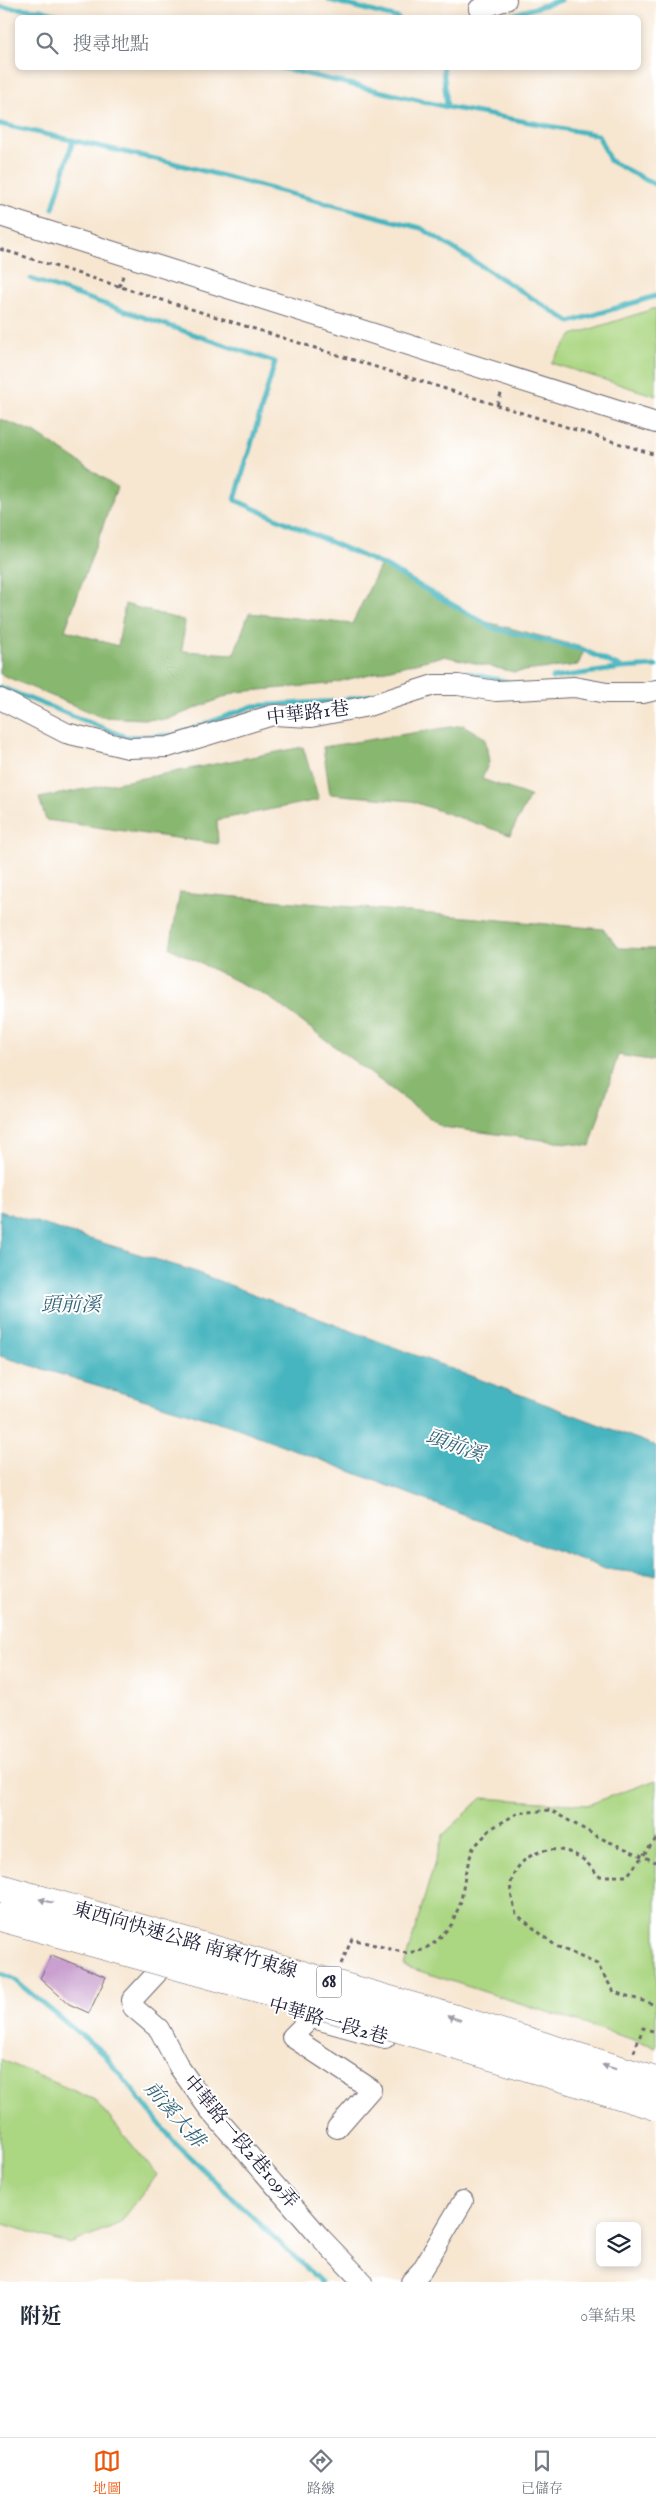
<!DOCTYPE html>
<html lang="zh-TW">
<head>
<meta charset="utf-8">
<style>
  body { margin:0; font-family:"IM FELL English","Noto Serif TC",serif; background:#f2f2f3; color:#1f2937 }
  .controls { position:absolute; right:15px; bottom:15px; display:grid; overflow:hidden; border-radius:8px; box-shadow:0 2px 8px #0003 }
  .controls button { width:45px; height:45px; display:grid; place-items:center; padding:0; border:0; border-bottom:1px solid #e0e1e3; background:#fff; color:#1f2937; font:25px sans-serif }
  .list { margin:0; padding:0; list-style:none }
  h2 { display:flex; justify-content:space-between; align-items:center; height:65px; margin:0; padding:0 20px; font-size:21px }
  h2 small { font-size:16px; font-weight:400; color:#747a83 }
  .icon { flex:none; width:28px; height:28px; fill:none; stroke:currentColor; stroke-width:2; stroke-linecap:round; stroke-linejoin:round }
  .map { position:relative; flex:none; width:656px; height:2282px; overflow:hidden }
  .search { position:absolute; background:#fff; box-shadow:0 2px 8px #0003; left:15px; right:15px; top:15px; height:55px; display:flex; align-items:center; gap:12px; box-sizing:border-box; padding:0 18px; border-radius:8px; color:#747a83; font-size:19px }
  .sheet { height:155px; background:#fff }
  nav { display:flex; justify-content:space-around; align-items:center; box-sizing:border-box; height:70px; border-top:1px solid #e0e1e3; background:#fff; font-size:14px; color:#747a83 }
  nav a { display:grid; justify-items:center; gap:2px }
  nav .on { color:#ea580c }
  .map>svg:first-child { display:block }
  .green { fill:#abd682; stroke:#667c5e }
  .forest { fill:#88b770; stroke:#556c56 }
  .water { fill:#46b5bf; stroke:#346c7d }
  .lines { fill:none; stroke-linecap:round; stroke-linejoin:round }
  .stream { stroke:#46b5bf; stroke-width:5 }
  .building { fill:#c9a0cf }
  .minor-casing { stroke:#6d676f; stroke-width:22 }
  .path { stroke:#6d676f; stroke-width:3; stroke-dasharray:4 4; stroke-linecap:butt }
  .minor { stroke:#fff; stroke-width:20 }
  .highway-bridge-casing { stroke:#6d676f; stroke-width:29; stroke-linecap:butt }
  .highway-bridge { stroke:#fff; stroke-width:28 }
  .oneway { fill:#9c9ca7 }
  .labels { text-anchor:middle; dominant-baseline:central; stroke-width:4; stroke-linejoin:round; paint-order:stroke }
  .shield { fill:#fff; stroke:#646476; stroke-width:1 }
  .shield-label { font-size:18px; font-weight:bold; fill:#22223b }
  .street-label { font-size:19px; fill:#22223b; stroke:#fff }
  .water-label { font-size:20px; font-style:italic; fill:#326476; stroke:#fff }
</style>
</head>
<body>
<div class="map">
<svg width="656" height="2282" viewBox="0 0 656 2282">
  <rect width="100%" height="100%" fill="#fff"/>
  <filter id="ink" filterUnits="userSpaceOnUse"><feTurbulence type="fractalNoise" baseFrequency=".02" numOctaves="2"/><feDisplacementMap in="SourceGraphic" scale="10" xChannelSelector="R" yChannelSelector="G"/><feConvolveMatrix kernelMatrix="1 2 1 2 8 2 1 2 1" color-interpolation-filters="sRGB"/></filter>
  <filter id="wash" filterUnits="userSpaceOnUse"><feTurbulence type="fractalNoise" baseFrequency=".0096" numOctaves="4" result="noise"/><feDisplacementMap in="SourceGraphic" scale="20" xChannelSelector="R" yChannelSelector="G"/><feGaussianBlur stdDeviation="1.12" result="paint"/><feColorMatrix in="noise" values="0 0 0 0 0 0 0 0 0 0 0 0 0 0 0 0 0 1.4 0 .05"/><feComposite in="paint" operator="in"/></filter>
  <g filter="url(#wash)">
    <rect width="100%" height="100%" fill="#f7e6d0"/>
    <path class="green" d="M656 308V396L551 363 572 335Z
      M656 1780V2047L404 1966 443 1835 482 1798 587 1805Z
      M0 2059 95 2100 157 2175 120 2223 70 2244 0 2223Z"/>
    <path class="forest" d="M0 419 34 432 117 487 65 630 118 646 125 604 185 621 182 651 234 654 249 613 352 624 382 562 483 621 585 648 578 665 514 672 444 656 329 684 237 692 166 720 101 717 0 674Z
      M463 725 485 738 489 762 482 779 530 796 510 835 411 801 330 794 323 747Z
      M303 747 319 800 217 820 218 844 46 820 39 798Z
      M180 892 603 929 619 948 656 949V1061L618 1055 590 1146 442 1127 270 998 170 948Z"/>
    <path class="water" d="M0 1211 190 1270 656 1446V1575L605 1569 235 1427 0 1356Z"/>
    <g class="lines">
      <path class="stream" d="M329 0 398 18
        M0 7 40 10 70 18
        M502 18 561 0
        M281 68 447 107 443 68
        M447 107 598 135 610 161 656 185
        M0 124 173 163 421 228 570 322 656 296
        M53 208 73 140
        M31 279 275 362 235 500 385 566 493 628 584 650 622 668
        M434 675 468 673 507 682
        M552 678 622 668 656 666
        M0 687 126 737 175 735 253 706 337 701 376 694
        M0 1973 12 1978 103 2053 175 2143 321 2282"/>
    </g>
    <g id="blocks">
      <path class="building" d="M52 1955 106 1977 89 2013 69 2004 40 1978Z"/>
    </g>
  </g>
  <g filter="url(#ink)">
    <use href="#blocks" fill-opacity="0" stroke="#6d676f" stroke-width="1"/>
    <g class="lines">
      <defs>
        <path id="minor" d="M479 9 506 0
          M0 216 656 423
          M0 699 66 733 128 748 168 747 273 715 311 717 368 706 434 685H458L496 691 574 687 607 693H643L656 690
          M157 1973 132 2000 133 2007 159 2029 179 2067 209 2109 318 2235 363 2282
          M302 2015 385 2038
          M312 2017 292 2037 371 2089 337 2128
          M411 2282 422 2270 463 2201"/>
      </defs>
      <use href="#minor" class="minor-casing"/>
      <path class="path" d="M0 249 656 455
        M119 287 124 273
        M497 405 502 391
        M656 1839 627 1876H599C593 1870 587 1861 579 1857 554 1841 518 1852 511 1883 509 1891 514 1905 516 1914L556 1946 597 1964 614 1992 656 2005
        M341 1964 352 1939 406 1953 423 1950 437 1941 452 1924 461 1901 466 1870 473 1848 492 1828 518 1813 550 1810 598 1837 656 1862
        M634 2052 643 2028 656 2032"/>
      <use href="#minor" class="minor"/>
      <defs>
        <path id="highway-bridge" d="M0 1888 456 2019 656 2081
          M0 1917 355 2015 656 2106"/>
      </defs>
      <use href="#highway-bridge" class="highway-bridge-casing"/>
      <use href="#highway-bridge" class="highway-bridge"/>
    </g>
    <defs><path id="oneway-solid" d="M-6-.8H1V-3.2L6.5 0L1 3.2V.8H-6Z" transform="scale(1.25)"/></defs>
    <g class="oneway">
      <use href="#oneway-solid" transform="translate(46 1901) rotate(-164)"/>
      <use href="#oneway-solid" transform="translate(454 2018) rotate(-163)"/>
      <use href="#oneway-solid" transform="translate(609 2067) rotate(-163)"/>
    </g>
  </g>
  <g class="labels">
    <rect class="shield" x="316.5" y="1966.5" width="25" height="31" rx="4"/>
    <g class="shield-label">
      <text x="329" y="1982">68</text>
    </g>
    <g class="street-label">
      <text transform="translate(308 714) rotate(-7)">中華路1巷</text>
      <text transform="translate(185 1941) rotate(16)">東西向快速公路 南寮竹東線</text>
      <text transform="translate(328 2022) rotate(16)">中華路一段2巷</text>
      <text transform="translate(240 2142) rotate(50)">中華路一段2巷109弄</text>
    </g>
    <g class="water-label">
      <text x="71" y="1305">頭前溪</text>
      <text transform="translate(455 1446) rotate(20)">頭前溪</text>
      <text transform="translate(174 2115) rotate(49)">前溪大排</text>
    </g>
  </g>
</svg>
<div class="controls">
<button><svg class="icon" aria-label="layers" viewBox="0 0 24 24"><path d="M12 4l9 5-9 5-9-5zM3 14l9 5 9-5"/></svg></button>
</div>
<div class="search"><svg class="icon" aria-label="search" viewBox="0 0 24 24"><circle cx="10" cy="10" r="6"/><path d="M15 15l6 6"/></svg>搜尋地點</div>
</div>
<section class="sheet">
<h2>附近<small>0筆結果</small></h2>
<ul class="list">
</ul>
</section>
<nav>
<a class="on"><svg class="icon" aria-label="map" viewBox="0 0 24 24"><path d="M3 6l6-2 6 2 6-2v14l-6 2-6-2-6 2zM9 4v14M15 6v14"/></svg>地圖</a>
<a><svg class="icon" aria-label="directions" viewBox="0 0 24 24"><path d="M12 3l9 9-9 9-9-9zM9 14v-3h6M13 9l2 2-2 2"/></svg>路線</a>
<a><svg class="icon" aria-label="saved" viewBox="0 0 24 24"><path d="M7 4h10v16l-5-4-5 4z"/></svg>已儲存</a>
</nav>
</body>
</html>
